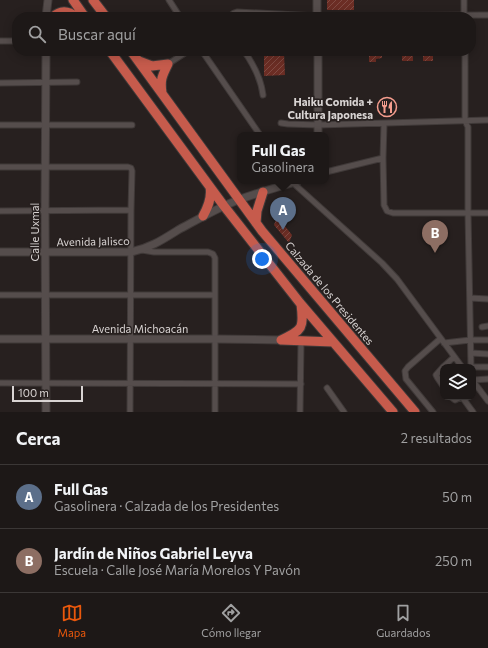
<!DOCTYPE html>
<html lang="es">
<head>
<meta charset="utf-8">
<style>
  body { margin:0; font-family:Commissioner,sans-serif; background:#252120; color:#f1f3f6 }
  .controls { position:absolute; right:12px; bottom:12px; display:grid; overflow:hidden; border-radius:8px; box-shadow:0 2px 10px #0003 }
  .controls button { width:36px; height:36px; display:grid; place-items:center; padding:0; border:0; border-bottom:1px solid #3b3736; background:#1d1817; color:#f1f3f6; font:20px sans-serif }
  .scale { position:absolute; left:12px; bottom:10px; width:71px; box-sizing:border-box; padding-left:4px; border:2px solid #d9d4d3; border-top:0; font-size:11px; line-height:14px; white-space:nowrap; color:#d9d4d3; -webkit-text-stroke:3px #27201f; paint-order:stroke }
  .you { position:absolute; left:262px; top:259px; width:14px; height:14px; margin:-10px; border:3px solid #fff; border-radius:50%; background:#1a73e8; box-shadow:0 0 0 6px #1a73e833 }
  .badge { display:grid; place-items:center; width:26px; height:26px; border-radius:50%; background:#ea580c; color:#fff; font-size:13px; font-weight:700 }
  .pin { position:absolute; translate:-50% -33px; filter:drop-shadow(0 1px 2px #0008) }
  .pin::after { content:''; position:absolute; top:21px; width:14px; height:12px; background:inherit; clip-path:polygon(0 0,100% 0,50% 100%) }
  .popup { position:absolute; left:237px; top:132px; width:92px; height:52px; box-sizing:border-box; display:grid; place-content:center; border-radius:8px; background:#1d1817; filter:drop-shadow(0 1px 3px #0005); font-size:13px; white-space:nowrap; color:#a0a0a1 }
  .popup b { font-size:15px; color:#f1f3f6 }
  .popup::after { content:''; position:absolute; left:50%; top:100%; margin-left:-8px; border:8px solid transparent; border-top-color:#1d1817 }
  .list { margin:0; padding:0; list-style:none }
  h2 { display:flex; justify-content:space-between; align-items:center; height:52px; margin:0; padding:0 16px; font-size:17px }
  h2 small { font-size:13px; font-weight:400; color:#a0a0a1 }
  .list li { display:grid; grid-template-columns:26px 1fr auto; gap:12px; align-items:center; box-sizing:border-box; height:64px; padding:0 16px; border-top:1px solid #3b3736 }
  .list b { display:block; font-size:15px; white-space:nowrap }
  .list p { margin:0; font-size:13px; white-space:nowrap; color:#a0a0a1 }
  .list em { font-size:13px; font-style:normal; color:#a0a0a1 }
  .icon { flex:none; width:22px; height:22px; fill:none; stroke:currentColor; stroke-width:2; stroke-linecap:round; stroke-linejoin:round }
  .map { position:relative; flex:none; width:488px; height:412px; overflow:hidden }
  .search { position:absolute; background:#1d1817; box-shadow:0 2px 10px #0003; left:12px; right:12px; top:12px; height:44px; display:flex; align-items:center; gap:10px; box-sizing:border-box; padding:0 14px; border-radius:16px; color:#a0a0a1; font-size:15px }
  .sheet { height:180px; background:#1d1817 }
  nav { display:flex; justify-content:space-around; align-items:center; box-sizing:border-box; height:56px; border-top:1px solid #3b3736; background:#1d1817; font-size:11px; color:#a0a0a1 }
  nav a { display:grid; justify-items:center; gap:2px }
  nav .on { color:#ea580c }
  .map>svg:first-child { display:block }
  .building { fill:url(#building-hatch) }
  .lines { fill:none; stroke-linecap:round; stroke-linejoin:round }
  .street-casing { stroke:#403a39; stroke-width:7 }
  .secondary-casing { stroke:#403a39; stroke-width:9 }
  .highway-casing { stroke:#403a39; stroke-width:11 }
  .street { stroke:#554d4c; stroke-width:5 }
  .secondary { stroke:#554d4c; stroke-width:7 }
  .highway { stroke:#c65b4c; stroke-width:9 }
  .labels { text-anchor:middle; dominant-baseline:central; stroke-width:3; stroke-linejoin:round; paint-order:stroke }
  .poi-label { font-size:11px; font-weight:bold; fill:#d9d4d3; stroke:#27201f; text-anchor:end }
  .street-label { font-size:11px; fill:#d9d4d3; stroke:#27201f }
</style>
</head>
<body>
<div class="map">
<svg width="488" height="412" viewBox="0 0 488 412">
  <defs>
    <pattern id="building-hatch" width="6" height="6" patternUnits="userSpaceOnUse"><rect width="6" height="6" fill="#6b2d24"/><path d="M-1 1l2-2M0 6l6-6M5 7l2-2" fill="none" stroke="#804b43"/></pattern>
  </defs>
  <rect width="100%" height="100%" fill="#27201f"/>
  <path class="building" d="M327 0H354V10H327Z
    M264 51H308V52L284 53 285 75 264 76Z
    M369 51H382V58L376 59V62H369Z
    M392 51H413V61H402V53H392Z
    M423 51H433V61H423Z
    M384 99H390V115H385Z
    M284 200 294 213 289 216 279 204Z
    M277 216 292 235 289 243 274 225Z"/>
  <g class="lines">
    <defs>
      <path id="street" d="M169 0 180 17
        M464 0V17
        M229 17 234 13 237 12 317 16 488 15
        M0 41H17
        M202 51 260 135
        M244 51C254 65 261 78 263 95
        M465 51V121L468 127V213L471 367
        M168 64 188 51
        M0 83 77 82
        M281 123 288 124 318 125 488 120
        M384 124 383 158 384 205 387 211 393 213H488
        M0 125H132
        M0 167H128L131 168 132 171 131 210 130 412
        M326 172 383 158
        M292 182 382 263 397 279 462 367
        M0 211 131 210
        M142 250 154 252H208L213 254 215 258V412
        M0 295H214
        M470 298 488 299
        M482 327 488 326
        M444 343 470 340H488
        M471 353 488 354
        M443 367 436 375 437 377 443 386
        M443 367 454 357
        M470 367H488
        M473 380 488 379
        M473 381 488 401
        M0 383 301 384
        M327 388 344 412
        M451 397 455 400 461 397
        M462 397 473 412
        M300 412 301 342
        M433 412 406 379 405 371 408 367 440 339"/>
      <path id="secondary" d="M317 0V17
        M46 17 48 0
        M46 51 45 211 46 412
        M318 51V135
        M0 252H131C150 248 162 240 178 230 193 222 207 214 222 207 246 195 273 189 298 181
        M0 339H215L281 340"/>
      <path id="highway" d="M73 0 85 17
        M93 0 106 17
        M53 17C60 10 68 10 76 17
        M110 51 224 206 300 303 393 412
        M131 51 262 231 415 412
        M139 61 152 66 168 64
        M162 93C160 80 162 76 168 64
        M203 216C208 207 212 198 210 187
        M256 223 257 211 263 192
        M281 340 333 342
        M281 340C303 330 304 328 301 304"/>
    </defs>
    <use href="#street" class="street-casing"/>
    <use href="#secondary" class="secondary-casing"/>
    <use href="#highway" class="highway-casing"/>
    <use href="#street" class="street"/>
    <use href="#secondary" class="secondary"/>
    <use href="#highway" class="highway"/>
  </g>
  <defs>
    <symbol id="restaurant-ring" viewBox="-11 -11 22 22"><circle r="9.5" fill="#27201f" stroke="#f59d8e" stroke-width="1.5"/><path d="M-5-6h1v4h1v-4h1v4h1v-4h1v5L-1.5 .5V6h-2V.5L-5-1ZM5-6V6H3V1.5H1.5Q1.5-4 5-6Z" fill="#f59d8e"/></symbol>
  </defs>
  <g fill-rule="evenodd">
    <use href="#restaurant-ring" x="376" y="96" width="22" height="22"/>
  </g>
  <g class="labels">
    <g class="poi-label">
      <text x="373" y="101">Haiku Comida +<tspan x="373" dy="13">Cultura Japonesa</tspan></text>
    </g>
    <g class="street-label">
      <text transform="translate(34 232) rotate(-90)">Calle Uxmal</text>
      <text transform="translate(93 241) rotate(-1)">Avenida Jalisco</text>
      <text transform="translate(330 293) rotate(50)">Calzada de los Presidentes</text>
      <text x="140" y="328">Avenida Michoacán</text>
    </g>
  </g>
</svg>
<div class="controls">
<button><svg class="icon" aria-label="layers" viewBox="0 0 24 24"><path d="M12 4l9 5-9 5-9-5zM3 14l9 5 9-5"/></svg></button>
</div>
<div class="scale">100 m</div>
<div class="you"></div>
<div class="pin badge" style="left:283px;top:230px;background:#5c6f8a">A</div>
<div class="popup"><b>Full Gas</b>Gasolinera</div>
<div class="pin badge" style="left:435px;top:253px;background:#8d6e63">B</div>
<div class="search"><svg class="icon" aria-label="search" viewBox="0 0 24 24"><circle cx="10" cy="10" r="6"/><path d="M15 15l6 6"/></svg>Buscar aquí</div>
</div>
<section class="sheet">
<h2>Cerca<small>2 resultados</small></h2>
<ul class="list">
<li><span class="badge" style="background:#5c6f8a">A</span><div><b>Full Gas</b><p>Gasolinera · Calzada de los Presidentes</p></div><em>50 m</em></li>
<li><span class="badge" style="background:#8d6e63">B</span><div><b>Jardín de Niños Gabriel Leyva</b><p>Escuela · Calle José María Morelos Y Pavón</p></div><em>250 m</em></li>
</ul>
</section>
<nav>
<a class="on"><svg class="icon" aria-label="map" viewBox="0 0 24 24"><path d="M3 6l6-2 6 2 6-2v14l-6 2-6-2-6 2zM9 4v14M15 6v14"/></svg>Mapa</a>
<a><svg class="icon" aria-label="directions" viewBox="0 0 24 24"><path d="M12 3l9 9-9 9-9-9zM9 14v-3h6M13 9l2 2-2 2"/></svg>Cómo llegar</a>
<a><svg class="icon" aria-label="saved" viewBox="0 0 24 24"><path d="M7 4h10v16l-5-4-5 4z"/></svg>Guardados</a>
</nav>
</body>
</html>
